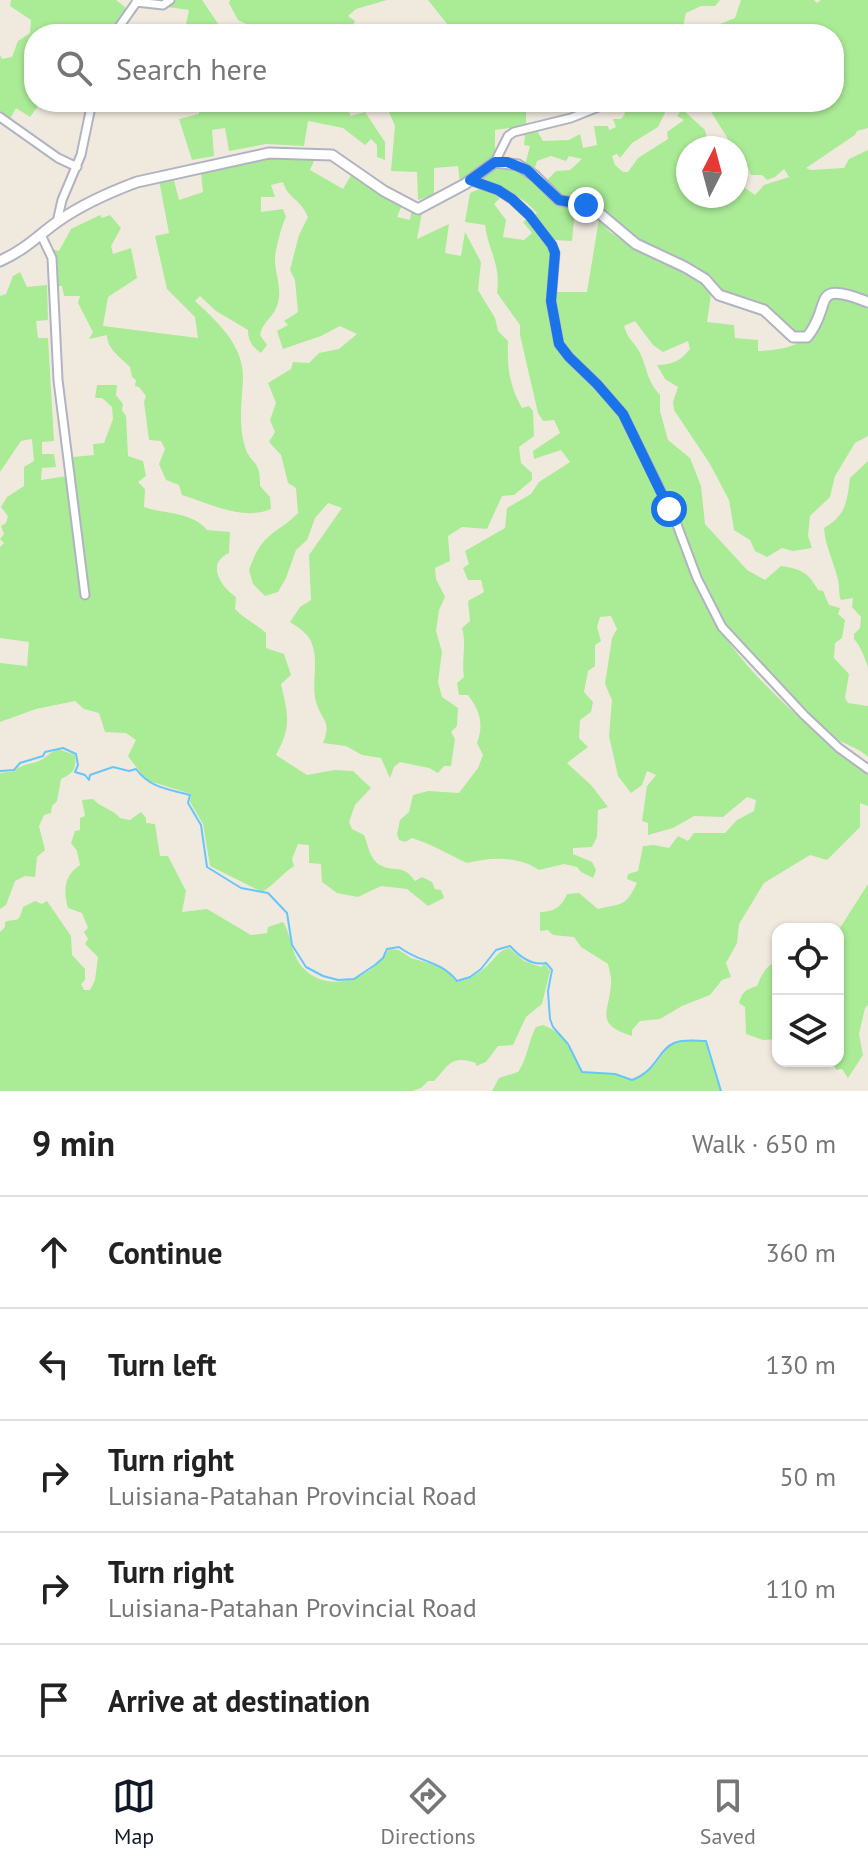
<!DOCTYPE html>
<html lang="en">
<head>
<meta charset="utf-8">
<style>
  body { margin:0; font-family:"PT Sans",sans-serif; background:#f2f2f2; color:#222 }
  .controls { position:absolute; right:24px; bottom:24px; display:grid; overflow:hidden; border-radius:16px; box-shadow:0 2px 6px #0004 }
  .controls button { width:72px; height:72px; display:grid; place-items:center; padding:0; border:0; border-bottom:2px solid #e0e0e0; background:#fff; color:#222; font:40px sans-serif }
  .compass { position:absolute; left:676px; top:136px; width:72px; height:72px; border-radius:50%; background:#fff; box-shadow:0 2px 6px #0004; rotate:6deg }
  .stop { position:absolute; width:24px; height:24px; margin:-18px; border:6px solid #1a73e8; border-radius:50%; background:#fff }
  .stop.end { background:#1a73e8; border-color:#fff; box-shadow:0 2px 8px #0008 }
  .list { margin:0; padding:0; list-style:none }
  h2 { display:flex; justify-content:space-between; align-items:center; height:104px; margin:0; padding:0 32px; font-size:34px }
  h2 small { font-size:26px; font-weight:400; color:#767676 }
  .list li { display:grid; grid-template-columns:52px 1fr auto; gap:24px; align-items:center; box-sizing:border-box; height:112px; padding:0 32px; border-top:2px solid #e0e0e0 }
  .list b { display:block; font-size:30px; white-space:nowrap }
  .list p { margin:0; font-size:26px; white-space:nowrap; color:#767676 }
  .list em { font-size:26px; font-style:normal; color:#767676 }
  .icon { flex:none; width:44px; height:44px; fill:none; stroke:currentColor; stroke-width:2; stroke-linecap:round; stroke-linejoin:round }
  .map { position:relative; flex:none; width:868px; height:1091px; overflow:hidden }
  .search { position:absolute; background:#fff; box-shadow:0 2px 6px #0004; left:24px; right:24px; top:24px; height:88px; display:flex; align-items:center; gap:20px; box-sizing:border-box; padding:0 28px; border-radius:32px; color:#767676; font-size:30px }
  .sheet { height:664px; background:#fff }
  nav { display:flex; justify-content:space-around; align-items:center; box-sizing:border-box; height:112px; border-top:2px solid #e0e0e0; background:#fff; font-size:22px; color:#767676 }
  nav a { display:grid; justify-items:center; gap:4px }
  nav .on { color:#111827 }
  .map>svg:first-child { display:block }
  .green { fill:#aaeb96 }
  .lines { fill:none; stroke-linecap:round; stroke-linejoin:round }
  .stream { stroke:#68c5fb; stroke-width:2 }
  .street-casing { stroke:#b2b3c2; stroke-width:11 }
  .secondary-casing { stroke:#b2b3c2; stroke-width:13 }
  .street { stroke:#fff; stroke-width:7 }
  .secondary { stroke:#fff; stroke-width:9 }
  .route { stroke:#1a73e8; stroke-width:10 }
</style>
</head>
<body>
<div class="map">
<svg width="868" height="1091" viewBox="0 0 868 1091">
  <rect width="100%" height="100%" fill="#f0eade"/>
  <path class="green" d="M11 0H116L126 8 110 31 93 24 86 34H34V102H61L59 110 41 102 30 117 16 108 10 119 0 113V55L2 59 12 57 18 41 30 33 31 20 10 6Z
    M140 0H202L225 34H184L189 10 140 3Z
    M230 0H387L356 9 348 16 355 21 349 34 332 26 316 28 313 34H255L250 26 238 20 229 3Z
    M428 0H720L715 6H701L686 13 683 26 678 27 681 34H455Z
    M741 0H814L817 3 821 0H868V128L857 131 855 135 806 168 811 170 844 168 849 159 868 150V299L838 287 827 289 819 300 811 327 797 335 764 305 719 292 706 273 627 235 609 218 560 197 545 182 556 171 570 170 582 159 569 156 566 161 551 156 537 161 534 171 525 165 530 146 524 145 525 136 518 132 536 129 543 141 569 140 580 134 583 148 597 145 594 126H608L609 130 616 127 613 119H621L625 114 621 102H667L662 106 665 113 658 127 632 143 620 158 617 154 612 156 615 165 623 172H628L638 158 668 139 667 132 684 120 677 116 682 109 705 130 709 148H688V196H736L738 183 755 195 764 185 789 177 784 169 775 177 767 180 762 175H751L741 151 727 144 728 139 705 102H834V34H710V28L735 18Z
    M199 102H333L346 107 351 116 365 112 385 142V160L377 157V145L371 139 365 145 343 128 308 121 304 146 266 144 229 151 225 128 212 130 214 156 192 160 179 119 199 114Z
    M369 102H547L526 108V126L495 130V154L460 183 458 166 434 168V195L418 200 417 172 391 171 395 126 389 112 379 111Z
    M317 154 310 170 343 189 353 172 402 205 397 217 410 220 412 208 423 207 417 239 449 224 445 253 461 256 465 232 481 262 478 290 495 318 498 331 508 341C507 366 509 385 522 408L529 406 533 411 534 436 519 447 521 463 532 473V480L514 495 502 496 487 529 462 527 448 536 450 561 435 568 436 579 445 597 439 610 436 631 442 652 438 682 442 697 458 708 457 726 451 732 455 739 451 766H444L438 773 429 768 400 762 394 767 390 778 381 758 362 755 346 746 323 743C332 720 322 722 316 702 311 684 319 662 312 644 309 634 299 628 290 622L300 607 311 600 309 555 342 508 328 503 315 518 307 540 296 550 286 578 278 592 265 596 253 584 249 570C253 559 257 548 266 539 276 529 288 524 298 513L296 488 288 483 281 455 269 442 275 432 270 420 276 403 268 383 291 369 293 362 309 363 319 353 339 349 357 334 340 326 321 336 283 349 277 331 288 325 284 321 298 312 295 280 290 270 299 235 308 217C300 198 288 199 283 182L271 185 275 197H261V212L283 209 286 217C282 224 275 251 275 259 275 275 282 287 278 303 275 316 262 322 260 335L267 345 261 353C252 347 248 340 248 330L216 311 200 296 195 301C217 321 244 346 243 378 242 400 238 425 245 447 250 464 261 459 260 486L270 497 271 509C243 521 211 504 182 495L179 485 166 480 159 464 165 449 161 441 149 440 144 402 146 396 139 387 135 386 136 380 132 377 130 367C120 357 107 349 107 335L89 339 93 332 78 303 80 296H64L62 286H50L46 248 59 251 71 229 100 215 102 218 110 215 121 228 111 246 113 254 131 248 137 278 108 297 103 326 198 338 195 317 167 289 155 236 169 233 158 175 172 173 179 200 203 192 200 164 238 156Z
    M499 165 516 169 587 210 595 218 574 219 572 241 554 240 549 292H587L599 219 610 232 629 244 699 278 711 294 707 322 734 325 735 338 758 340V351C822 348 798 329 834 296L868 305V436L855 443 835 476 830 497 810 516 808 536 812 548 793 551 782 548 767 557 755 551 750 540 734 530 729 500 710 464 674 410 673 402 678 387 665 379 657 365C673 365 681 360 690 349L688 341 663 352 653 345 635 321 624 326C629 342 635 342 640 353 648 370 646 379 660 395V411L668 440 690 458 701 486 705 524 747 570 765 580 781 566C801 569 808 572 818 590L823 591 829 605 840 608 838 614 845 620 842 638 835 643 834 658 849 674 845 698 848 703 868 706V757C858 747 842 744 831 735 779 695 732 649 708 587L700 590C722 656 812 732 868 773V806L860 803V827L827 860 810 855 764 883 739 924 737 943 726 963 731 977 722 980 710 995 682 1006 660 1019 640 1021 632 1030V1036C594 1024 609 1013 611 984 612 978 609 970 608 964L581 947 574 937 553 935 548 930 540 931V912C553 912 562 907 567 894L579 893 598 909C621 903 625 908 637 883L627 879 628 874 638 871 643 846 654 845 669 848 678 836 688 841 694 833H725L737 820 754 811 756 800 747 797 723 817 694 816 673 828 648 835V823L642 821 647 786 656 775 647 771 642 785 631 793 618 776 609 736 612 700 605 684 612 638 617 629 611 616 600 617 597 627 601 641 595 645V666L588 671 584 692 593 702 591 712 580 720 579 738 588 747 567 763 591 785 608 807 598 810 597 837 592 847 573 848V854L592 862 596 870 593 878 581 872 577 867 564 864 539 870C519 856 491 857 467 863 448 854 433 845 412 838L405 842 399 840 397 834 400 820 409 812 413 795 428 791 459 793 478 768 483 755 477 743C484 724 480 711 468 695H459L457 683 464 677C461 661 467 645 462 628L470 621 468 601 484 592 481 580H468L463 568 469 564 465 551 505 528 507 508 531 494 539 482 570 462 561 450 534 459 533 451 560 433 554 420 543 421 538 413 520 335V325L497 293C501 264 489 253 485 225L465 222 470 193 479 189 503 195 494 204 506 220 503 237 524 240 532 233 523 222 537 213C521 195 501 187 480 178Z
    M20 272 27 287 47 285 48 320 36 321 38 338H48L54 441 42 442V454H54L56 467 42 468 41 480 67 476 63 458 94 455 93 444 104 443 113 419 112 407 102 398H95L97 385H117L116 395 123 404 122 410 126 416 128 456 143 461 146 476 138 482 145 489 144 507C164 514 193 512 207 530L230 532 229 553C206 563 220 587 236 597L235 609C244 619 256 624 266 633V648L284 654 291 675 281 684C288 715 292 726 276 755L307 775 334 770 353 771 371 788 355 805 349 822 352 829 364 835C368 845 370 860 380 865 394 873 403 863 415 881L422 877 432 882 435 889 441 890 444 898 428 906 407 889 381 886 358 897 337 893 322 882 321 864 309 863V845L298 844 292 859 294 866C282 874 275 884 262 892L210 866 203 824 190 802 191 794 146 780 128 756 136 740 126 733 105 732 99 713 84 709 75 701 36 709 0 722V663L27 666 29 642 0 638V547L4 543 0 539 4 534 1 526 6 523 8 516 1 507 7 497 24 486V467L34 461 32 439 21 441 0 472V296L6 294 13 276Z
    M868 461V667C865 659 861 646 854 639V634L860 628 861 617 852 607 853 598 841 600C838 592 840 588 838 580 834 562 825 546 824 528 846 515 847 502 850 478Z
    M58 749 75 755C77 769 73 773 61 779L57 801 52 806 51 813 44 815 39 826 45 850 37 857 35 877 25 876 15 881 6 905 0 909V773L15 771C22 763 31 765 41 760 48 756 50 752 58 749Z
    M93 799C101 808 113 809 120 818L130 820 141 812 146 818V823L155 824 160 856H168L186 891 182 912 207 909 251 935 267 933 268 927 283 922C292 936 291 955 303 968 330 996 374 977 389 949L399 950 411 958 442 967 457 982C469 978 479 974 488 965 496 957 498 951 509 948L524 961 541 967 545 964 550 971 542 1004 526 1017 513 1045 498 1046 486 1062 476 1066V1063C451 1054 448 1066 434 1081H428L421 1088 412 1091H0V932L5 927V922C16 917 18 926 23 907L35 901 42 904 47 901 71 936 72 955 85 969V980L81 984 84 990H90L95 980 98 957 85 944 88 939 84 932 88 928 82 913 68 908C63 890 64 876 80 865L77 851 71 843 75 831 80 830V818L85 816 82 800Z
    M868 884V1005L865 1008 859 1034 863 1055 848 1078 842 1069 836 1070 833 1062 830 1061H838V931Z
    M778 962V1039L763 1040 746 1034 745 1007 739 1003C742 992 746 989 757 986 761 976 766 964 778 962Z
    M543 1025C566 1033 570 1052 583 1072L615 1074 632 1080 653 1067 672 1043 687 1040 706 1041 721 1091H492L499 1078 518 1072C528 1058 528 1041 536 1027Z"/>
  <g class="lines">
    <path class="stream" d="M0 771 14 770 20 763 43 756 45 752 63 748 76 754 78 765 75 772 85 775 89 780 90 775 113 767 129 771 136 769C150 788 168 789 190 795L188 803 201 825 207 867 241 888 268 893 287 913 292 945 306 967 323 976 338 980 354 979 375 965 383 958 387 949 399 947C421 964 439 959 457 981L470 977 481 969 496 950 510 946C519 956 532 966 546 963L552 970 548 991 550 1019 553 1027 568 1044 582 1072 615 1074 632 1080C657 1071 658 1050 674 1043 684 1039 696 1041 706 1041L721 1091"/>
    <defs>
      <path id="street" d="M136 2 163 5 170 0
        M114 34 138 0
        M0 117 58 158 77 167
        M495 162 508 136 514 132 571 118 611 102
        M470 180 498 190 512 199 529 215 552 245 555 253 551 301 559 344 569 357 597 384 623 414 676 522 697 578 722 627 804 715 839 748 868 769
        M57 222 62 200 81 155 92 102
        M42 237 52 258 58 380 85 595"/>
      <path id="secondary" d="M0 261C26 249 35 238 57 222 81 205 110 192 137 182L269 153 332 155 384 191 418 209 465 184 495 162 518 165 535 176 559 200 592 207 636 244 685 267 705 279 719 295 764 310 793 337H807C834 305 808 279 868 302"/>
    </defs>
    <use href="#street" class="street-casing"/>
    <use href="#secondary" class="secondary-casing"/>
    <use href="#street" class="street"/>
    <use href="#secondary" class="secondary"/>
  </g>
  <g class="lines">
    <path class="route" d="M586 205 559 200 527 170 507 162H495L470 180 498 190 512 199 529 215 552 245 555 253 551 301 559 344 569 357 597 384 623 414 669 509"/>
  </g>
</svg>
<div class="controls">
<button><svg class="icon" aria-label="locate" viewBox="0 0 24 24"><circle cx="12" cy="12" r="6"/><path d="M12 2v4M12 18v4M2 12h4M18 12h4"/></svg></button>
<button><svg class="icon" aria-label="layers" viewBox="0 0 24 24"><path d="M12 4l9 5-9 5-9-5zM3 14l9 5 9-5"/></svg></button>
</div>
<svg class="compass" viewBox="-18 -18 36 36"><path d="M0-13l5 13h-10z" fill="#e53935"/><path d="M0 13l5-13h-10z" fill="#767676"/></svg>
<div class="stop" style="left:669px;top:509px"></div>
<div class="stop end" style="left:586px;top:205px"></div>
<div class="search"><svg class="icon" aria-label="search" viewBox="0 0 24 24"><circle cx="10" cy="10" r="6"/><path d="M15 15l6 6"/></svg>Search here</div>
</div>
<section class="sheet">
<h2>9 min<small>Walk · 650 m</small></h2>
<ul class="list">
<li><svg class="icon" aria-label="ahead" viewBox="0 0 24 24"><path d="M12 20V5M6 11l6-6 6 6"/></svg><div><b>Continue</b></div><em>360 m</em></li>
<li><svg class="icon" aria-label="left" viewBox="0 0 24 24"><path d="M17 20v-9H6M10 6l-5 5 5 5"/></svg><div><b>Turn left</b></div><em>130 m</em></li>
<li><svg class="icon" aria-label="right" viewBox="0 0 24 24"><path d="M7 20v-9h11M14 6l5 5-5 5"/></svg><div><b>Turn right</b><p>Luisiana-Patahan Provincial Road</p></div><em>50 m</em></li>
<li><svg class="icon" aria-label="right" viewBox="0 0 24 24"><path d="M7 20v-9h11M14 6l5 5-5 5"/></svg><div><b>Turn right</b><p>Luisiana-Patahan Provincial Road</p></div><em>110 m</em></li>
<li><svg class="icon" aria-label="arrive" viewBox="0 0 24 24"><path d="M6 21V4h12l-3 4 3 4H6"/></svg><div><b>Arrive at destination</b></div></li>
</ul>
</section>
<nav>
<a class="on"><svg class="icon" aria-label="map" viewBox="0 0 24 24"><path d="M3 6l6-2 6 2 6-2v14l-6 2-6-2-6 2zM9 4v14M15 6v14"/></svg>Map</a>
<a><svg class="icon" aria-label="directions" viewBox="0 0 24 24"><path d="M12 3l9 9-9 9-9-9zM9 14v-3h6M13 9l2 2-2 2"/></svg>Directions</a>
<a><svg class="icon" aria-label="saved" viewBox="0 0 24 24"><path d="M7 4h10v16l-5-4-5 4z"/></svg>Saved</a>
</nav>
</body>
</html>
